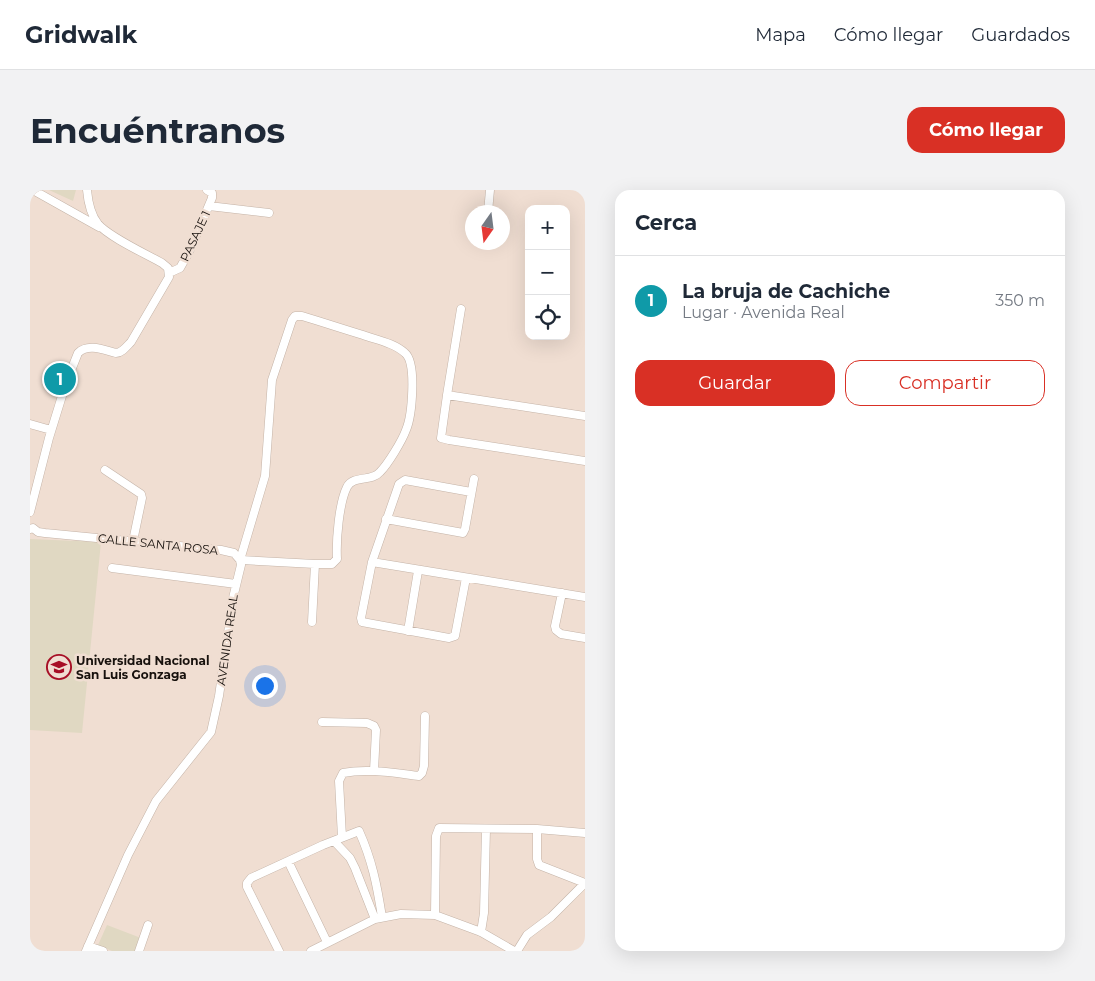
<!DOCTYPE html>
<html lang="es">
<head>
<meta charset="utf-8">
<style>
  body { margin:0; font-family:Montserrat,sans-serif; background:#f2f2f3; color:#1f2937 }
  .controls { position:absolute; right:15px; top:15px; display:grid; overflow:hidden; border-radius:10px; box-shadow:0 5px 20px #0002 }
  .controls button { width:45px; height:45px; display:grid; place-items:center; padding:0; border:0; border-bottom:1px solid #e0e1e3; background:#fff; color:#1f2937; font:25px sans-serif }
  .compass { position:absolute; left:435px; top:15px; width:45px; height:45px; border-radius:50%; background:#fff; box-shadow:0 5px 20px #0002; rotate:194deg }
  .you { position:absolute; left:234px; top:495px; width:18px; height:18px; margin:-12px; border:4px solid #fff; border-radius:50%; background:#1a73e8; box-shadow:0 0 0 8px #1a73e833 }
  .badge { display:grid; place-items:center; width:32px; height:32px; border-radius:50%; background:#d93025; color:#fff; font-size:16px; font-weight:700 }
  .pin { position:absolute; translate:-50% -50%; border:2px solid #fff; box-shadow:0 1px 5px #0006 }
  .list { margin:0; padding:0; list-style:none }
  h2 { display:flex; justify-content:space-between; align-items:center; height:65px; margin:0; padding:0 20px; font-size:21px }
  h2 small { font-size:16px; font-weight:400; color:#747a83 }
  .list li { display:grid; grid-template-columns:32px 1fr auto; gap:15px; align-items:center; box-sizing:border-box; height:90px; padding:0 20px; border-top:1px solid #e0e1e3 }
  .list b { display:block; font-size:19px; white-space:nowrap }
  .list p { margin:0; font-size:16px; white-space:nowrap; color:#747a83 }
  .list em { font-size:16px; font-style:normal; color:#747a83 }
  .actions { display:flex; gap:10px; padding:15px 20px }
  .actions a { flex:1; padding:11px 0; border:1px solid #d93025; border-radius:15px; text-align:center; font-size:18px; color:#d93025 }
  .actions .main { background:#d93025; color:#fff }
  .icon { flex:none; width:28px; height:28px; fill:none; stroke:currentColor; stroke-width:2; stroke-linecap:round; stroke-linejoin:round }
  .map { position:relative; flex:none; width:555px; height:761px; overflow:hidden; border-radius:15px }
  header { display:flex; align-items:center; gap:30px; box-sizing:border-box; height:70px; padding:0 25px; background:#fff; border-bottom:1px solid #e0e1e3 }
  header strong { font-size:24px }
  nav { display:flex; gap:28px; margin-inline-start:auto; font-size:18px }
  .intro { display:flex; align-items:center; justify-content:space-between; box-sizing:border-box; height:120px; padding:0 30px }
  h1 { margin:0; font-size:35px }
  .button { padding:12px 22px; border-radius:15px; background:#d93025; color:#fff; font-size:18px; font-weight:700 }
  main { display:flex; gap:30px; padding:0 30px }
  aside { flex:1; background:#fff; border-radius:15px; box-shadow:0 5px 20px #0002 }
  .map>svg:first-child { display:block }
  .education { fill:#e0d8c2 }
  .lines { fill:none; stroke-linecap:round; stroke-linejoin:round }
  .minor-casing { stroke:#c4b3a7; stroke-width:9 }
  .minor { stroke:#fff; stroke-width:8 }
  .labels { text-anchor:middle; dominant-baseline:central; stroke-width:5; stroke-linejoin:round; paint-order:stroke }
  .street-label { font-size:12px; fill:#17110d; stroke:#f0ded2 }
  .poi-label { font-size:12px; font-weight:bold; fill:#17110d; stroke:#f0ded2; text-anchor:start }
</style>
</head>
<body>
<header>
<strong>Gridwalk</strong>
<nav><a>Mapa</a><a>Cómo llegar</a><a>Guardados</a></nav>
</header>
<div class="intro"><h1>Encuéntranos</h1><a class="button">Cómo llegar</a></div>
<main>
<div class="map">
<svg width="555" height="761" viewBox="0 0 555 761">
  <rect width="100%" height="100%" fill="#f0ded2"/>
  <path class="education" d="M19 0H46L43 11Z
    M0 349 71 352 52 543 0 540Z
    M77 735 111 748 107 761H82L68 755Z"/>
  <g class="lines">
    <defs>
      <path id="minor" d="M3 0 69 37
        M179 16 239 23
        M458 22 460 0
        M139 83 150 78 159 62 182 8V3L177 0
        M431 119 417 205 411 248 419 250 555 271
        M417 205 555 226
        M0 234 21 240
        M75 280 111 304 112 308 103 351
        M0 322 19 248 36 193 48 163C58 153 74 160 86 163 92 163 97 156 101 152L139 87 138 78 132 73C116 64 79 47 68 34 60 24 58 12 57 0
        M356 329 433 343 435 339 444 289
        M0 339 3 338 8 342 15 343 191 360 204 363 210 370 285 374
        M342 372 555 407
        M82 378 206 394
        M436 388 425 446 419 448 332 432 331 428 342 372 369 294 375 290 441 302
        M532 403 525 436 526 440 531 444 555 448
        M378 441 388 381
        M292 532 337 533 344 536 346 540 344 581
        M312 647 309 591 313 583C337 578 364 583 389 586L392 583 394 576 395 526
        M304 651 320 668 325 678 345 729
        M258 671 297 752
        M405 725 406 646 409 638 507 639 555 643
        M451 742 454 723 456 639
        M58 756 73 761
        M56 761 98 665 126 611 181 542 189 506 203 408 211 375 210 370 235 286 242 190 262 130 265 126H272C292 132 313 139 333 145 347 150 364 153 375 163 387 173 382 226 376 240 372 251 358 274 350 282 342 292 323 285 317 297 309 313 306 350 307 369L302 374H285L282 432
        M109 761 118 735
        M249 761 217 697V693L221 688 293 655 329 641C342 670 347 695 352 727
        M281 761 345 729 371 724 405 725 451 742 484 761
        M487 761 497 745 521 727 555 693 509 675 507 669V639"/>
    </defs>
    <use href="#minor" class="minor-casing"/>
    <use href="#minor" class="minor"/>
  </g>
  <defs>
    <symbol id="university-ring" viewBox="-11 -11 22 22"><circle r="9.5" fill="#f0ded2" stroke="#a70f26" stroke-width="1.5"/><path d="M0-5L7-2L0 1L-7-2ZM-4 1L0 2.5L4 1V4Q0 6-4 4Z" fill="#a70f26"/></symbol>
  </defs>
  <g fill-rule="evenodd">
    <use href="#university-ring" x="15" y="463" width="28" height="28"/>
  </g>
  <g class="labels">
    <g class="street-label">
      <text transform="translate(165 46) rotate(-65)">PASAJE 1</text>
      <text transform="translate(128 354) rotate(6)">CALLE SANTA ROSA</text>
      <text transform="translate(197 450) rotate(-82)">AVENIDA REAL</text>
    </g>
    <g class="poi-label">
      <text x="46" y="470">Universidad Nacional<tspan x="46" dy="14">San Luis Gonzaga</tspan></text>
    </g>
  </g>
</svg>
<div class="controls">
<button>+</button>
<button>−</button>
<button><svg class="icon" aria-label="locate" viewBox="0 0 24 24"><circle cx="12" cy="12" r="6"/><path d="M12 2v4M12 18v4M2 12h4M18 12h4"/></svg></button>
</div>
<svg class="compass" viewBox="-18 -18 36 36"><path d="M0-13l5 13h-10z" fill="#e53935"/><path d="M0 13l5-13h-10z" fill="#747a83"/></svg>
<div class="you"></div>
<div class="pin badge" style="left:30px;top:189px;background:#0f9aa8">1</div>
</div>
<aside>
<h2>Cerca<small></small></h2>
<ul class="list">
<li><span class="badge" style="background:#0f9aa8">1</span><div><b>La bruja de Cachiche</b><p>Lugar · Avenida Real</p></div><em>350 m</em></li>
</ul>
<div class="actions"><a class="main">Guardar</a><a>Compartir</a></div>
</aside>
</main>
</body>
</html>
